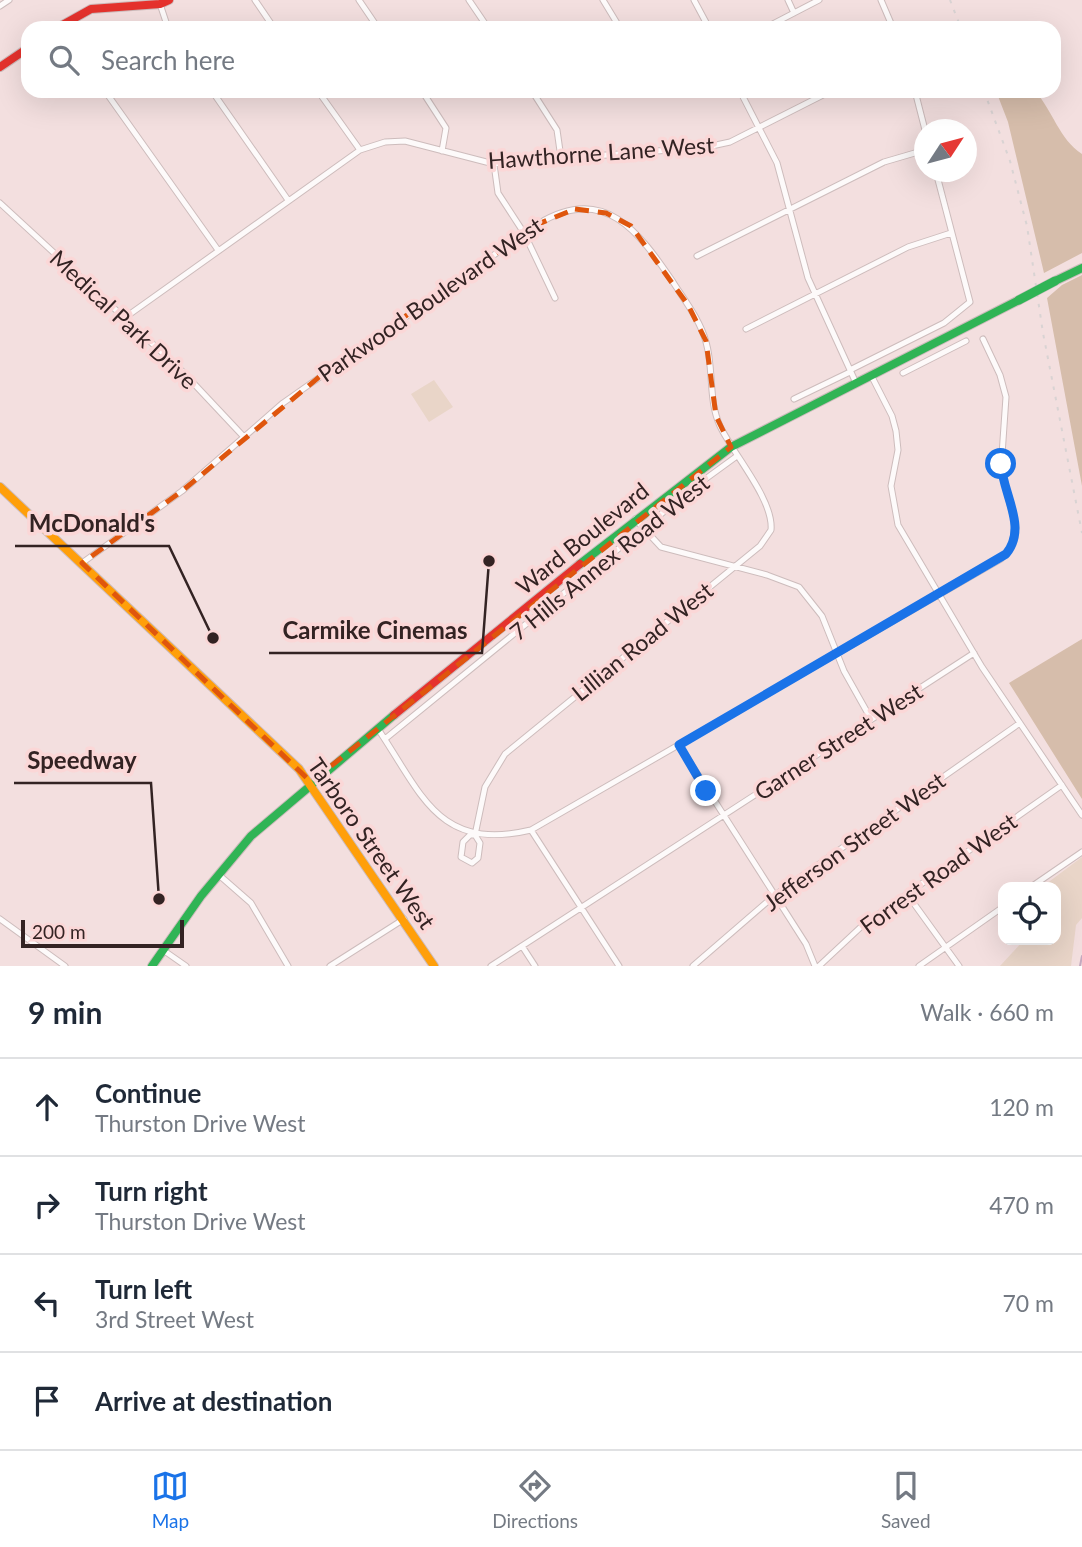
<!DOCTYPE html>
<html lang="en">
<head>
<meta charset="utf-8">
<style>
  body { margin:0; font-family:Lato,sans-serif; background:#f2f2f3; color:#1f2937 }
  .controls { position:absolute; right:21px; bottom:21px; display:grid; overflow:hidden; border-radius:14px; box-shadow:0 7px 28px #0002 }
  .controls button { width:63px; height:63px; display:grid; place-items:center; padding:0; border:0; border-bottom:2px solid #e0e1e3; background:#fff; color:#1f2937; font:35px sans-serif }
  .compass { position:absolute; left:914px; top:119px; width:63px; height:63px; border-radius:50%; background:#fff; box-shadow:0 7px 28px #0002; rotate:54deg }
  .scale { position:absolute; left:21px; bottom:18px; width:163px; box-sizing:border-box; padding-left:7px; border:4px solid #332323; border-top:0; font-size:19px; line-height:24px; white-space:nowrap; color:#332323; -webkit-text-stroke:5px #fbd7d7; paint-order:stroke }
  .stop { position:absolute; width:21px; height:21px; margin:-16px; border:5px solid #1a73e8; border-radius:50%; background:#fff }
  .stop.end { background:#1a73e8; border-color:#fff; box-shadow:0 2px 7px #0008 }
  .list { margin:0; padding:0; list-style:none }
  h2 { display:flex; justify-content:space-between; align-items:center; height:91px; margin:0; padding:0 28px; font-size:30px }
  h2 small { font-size:23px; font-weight:400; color:#747a83 }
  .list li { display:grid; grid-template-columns:46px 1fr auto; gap:21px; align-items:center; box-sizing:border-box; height:98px; padding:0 28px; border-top:2px solid #e0e1e3 }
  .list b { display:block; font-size:26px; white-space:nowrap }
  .list p { margin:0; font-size:23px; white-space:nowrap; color:#747a83 }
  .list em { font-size:23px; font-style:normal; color:#747a83 }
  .icon { flex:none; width:38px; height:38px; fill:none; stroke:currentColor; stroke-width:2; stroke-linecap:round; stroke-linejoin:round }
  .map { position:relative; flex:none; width:1082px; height:966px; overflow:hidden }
  .search { position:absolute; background:#fff; box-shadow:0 7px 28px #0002; left:21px; right:21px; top:21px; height:77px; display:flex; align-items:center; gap:18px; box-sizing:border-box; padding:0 24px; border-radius:21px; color:#747a83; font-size:26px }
  .sheet { height:483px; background:#fff }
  nav { display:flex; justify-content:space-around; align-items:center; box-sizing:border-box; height:98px; border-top:2px solid #e0e1e3; background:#fff; font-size:19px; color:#747a83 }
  nav a { display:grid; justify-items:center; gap:4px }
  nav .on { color:#1a73e8 }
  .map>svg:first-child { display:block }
  .green { fill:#e9d5c8 }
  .forest { fill:#d6bdab }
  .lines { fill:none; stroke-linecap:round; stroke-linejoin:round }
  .stream { stroke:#c4a9bf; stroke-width:2 }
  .street-casing { stroke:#cdbcbc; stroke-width:7 }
  .fast-casing { stroke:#cdbcbc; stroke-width:10 }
  .slow-casing { stroke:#cdbcbc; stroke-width:10 }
  .jam-casing { stroke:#cdbcbc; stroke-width:10 }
  .street { stroke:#fdfafa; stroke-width:5 }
  .fast { stroke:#30b455; stroke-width:8 }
  .slow { stroke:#ff9f0a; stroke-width:8 }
  .jam { stroke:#e5322d; stroke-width:8 }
  .rail { stroke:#d9d3d3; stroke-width:2; stroke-dasharray:3.5 7; stroke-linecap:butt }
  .fast-bridge-casing { stroke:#cac0c0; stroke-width:10; stroke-linecap:butt }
  .fast-bridge { stroke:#30b455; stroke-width:9 }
  .route { stroke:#1a73e8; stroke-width:9 }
  .marked { fill:none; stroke:#df560d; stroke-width:5; stroke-dasharray:14 9; stroke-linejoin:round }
  .labels { text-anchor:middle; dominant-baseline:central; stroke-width:7; stroke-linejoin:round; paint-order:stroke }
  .street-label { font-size:23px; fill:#332323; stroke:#fbd7d7 }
  .leader { fill:none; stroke:#332323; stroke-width:2.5 }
  .callout-dot { fill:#332323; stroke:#fbd7d7; stroke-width:2.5 }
  .callout-label { font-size:24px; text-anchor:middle; font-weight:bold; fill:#332323; stroke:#fbd7d7; stroke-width:7; stroke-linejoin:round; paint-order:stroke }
</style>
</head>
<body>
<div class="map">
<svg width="1082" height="966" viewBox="0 0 1082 966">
  <rect width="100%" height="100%" fill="#f3dfdf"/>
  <path class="green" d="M434 380 453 407 429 422 411 394Z
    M1082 857V918L1076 925 1071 966H1000L1024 940H1056V887H1042Z"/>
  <path class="forest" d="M996 91H1035C1053 111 1059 139 1082 154V253L1044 273 1008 122Z
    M1082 275V486L1047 298 1062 285Z
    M1082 639V799L1009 683Z"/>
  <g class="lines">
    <path class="stream" d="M1080 966 1082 956"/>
    <defs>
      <path id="street" d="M255 0 274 28
        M359 0 378 28
        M469 0 488 28
        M603 0 620 28
        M694 0 709 28
        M788 0 794 13
        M881 0 893 28
        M160 4 168 28
        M0 6 9 0
        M765 28 819 0
        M105 91 218 250
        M212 91 288 200
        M318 91 360 150
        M422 91 446 128 442 151
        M532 91 557 130 561 158
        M740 91 777 163 808 278 856 383
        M915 91 925 130
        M494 164 498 193 524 233 555 298
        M0 203 182 371 244 437
        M697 256 884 162 925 150
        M123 319 360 150 385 142 405 141 494 164 707 147 730 142 831 91
        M746 329 908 247 951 233
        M850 370 944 323 970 302 936 172
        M903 373 966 341
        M871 375 892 416 896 431 898 450 891 486 898 525 982 667 1082 815
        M794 399 850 372
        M635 519 661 547 767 575 799 587 822 616 844 671 871 719
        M82 563 182 491 283 403 538 224C604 183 639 232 673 282 685 301 700 320 706 342 714 369 708 400 720 426 733 454 774 500 771 530L760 546 505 754 485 787 475 835
        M378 729C422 794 438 852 531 830L1001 559 1010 549 1016 528 1001 469 1006 397 1000 375 983 339
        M385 739 693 488 737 456
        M679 745 806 944 815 966
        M531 830 619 966
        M470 835H475L480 843 478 858 472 863 461 857 463 842Z
        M219 875 251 903 288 966
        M1031 887 1082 852
        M907 894 959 966
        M0 919 65 966
        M522 946 535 966
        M163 950 186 966
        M330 966 404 919
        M491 966 974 653
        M693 966 775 895 1020 723
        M819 966 863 925 1062 785
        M919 966 1003 907"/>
      <path id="fast" d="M1055 281 1082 268
        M580 564 731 447 1019 300
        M152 966 201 896 251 836 394 715"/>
      <path id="slow" d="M0 487 299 769 434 966"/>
      <path id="jam" d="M57 28 91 9 160 4 169 0
        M0 67 28 48
        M394 715 580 564"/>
    </defs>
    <use href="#street" class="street-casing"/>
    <use href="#fast" class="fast-casing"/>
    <use href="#slow" class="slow-casing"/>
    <use href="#jam" class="jam-casing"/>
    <use href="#street" class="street"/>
    <use href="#fast" class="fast"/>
    <use href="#slow" class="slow"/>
    <use href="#jam" class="jam"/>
    <path class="rail" d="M950 0 961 28
      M984 91 1010 161 1027 226 1043 333 1082 533"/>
    <defs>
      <path id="fast-bridge" d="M1019 300 1055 281"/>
    </defs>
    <use href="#fast-bridge" class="fast-bridge-casing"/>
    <use href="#fast-bridge" class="fast-bridge"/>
  </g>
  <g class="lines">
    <path class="route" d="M706 791 679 745 1006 554C1028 527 1003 495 1001 464"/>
  </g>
  <path class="marked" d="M575 209 606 213 631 226 688 305 706 341 716 416 731 447 311 782 82 563 182 491 324 373 538 224Z"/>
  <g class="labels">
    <g class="street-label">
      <text transform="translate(601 152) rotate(-4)">Hawthorne Lane West</text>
      <text transform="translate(430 299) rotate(-35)">Parkwood Boulevard West</text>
      <text transform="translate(124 319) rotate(43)">Medical Park Drive</text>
      <text transform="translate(582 538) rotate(-39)">Ward Boulevard</text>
      <text transform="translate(609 557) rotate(-39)">7 Hills Annex Road West</text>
      <text transform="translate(642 641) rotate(-39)">Lillian Road West</text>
      <text transform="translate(838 741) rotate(-33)">Garner Street West</text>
      <text transform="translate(854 841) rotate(-36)">Jefferson Street West</text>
      <text transform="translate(372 843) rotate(55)">Tarboro Street West</text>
      <text transform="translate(938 873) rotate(-36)">Forrest Road West</text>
    </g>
  </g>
  <path class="leader" d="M213 638L169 546H15M489 561L482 653H269M159 899L151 783H14"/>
  <g class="callout-dot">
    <circle cx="213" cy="638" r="7"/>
    <circle cx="489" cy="561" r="7"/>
    <circle cx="159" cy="899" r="7"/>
  </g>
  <g class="callout-label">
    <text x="92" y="532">McDonald's</text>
    <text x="375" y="639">Carmike Cinemas</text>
    <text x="82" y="769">Speedway</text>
  </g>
</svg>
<div class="controls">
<button><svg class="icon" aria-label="locate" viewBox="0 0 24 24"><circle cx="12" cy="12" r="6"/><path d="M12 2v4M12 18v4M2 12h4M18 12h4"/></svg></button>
</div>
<svg class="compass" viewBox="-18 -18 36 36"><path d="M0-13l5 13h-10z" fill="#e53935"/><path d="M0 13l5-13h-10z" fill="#747a83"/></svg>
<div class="scale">200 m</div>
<div class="stop" style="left:1001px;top:464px"></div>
<div class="stop end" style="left:706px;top:791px"></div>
<div class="search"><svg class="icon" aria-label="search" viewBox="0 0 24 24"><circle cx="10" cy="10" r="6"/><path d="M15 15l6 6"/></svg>Search here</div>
</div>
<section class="sheet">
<h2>9 min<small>Walk · 660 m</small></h2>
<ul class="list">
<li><svg class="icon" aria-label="ahead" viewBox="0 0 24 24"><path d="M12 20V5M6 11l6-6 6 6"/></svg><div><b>Continue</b><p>Thurston Drive West</p></div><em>120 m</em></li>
<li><svg class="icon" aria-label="right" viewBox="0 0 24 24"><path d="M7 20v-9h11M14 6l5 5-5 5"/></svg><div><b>Turn right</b><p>Thurston Drive West</p></div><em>470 m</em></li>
<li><svg class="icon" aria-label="left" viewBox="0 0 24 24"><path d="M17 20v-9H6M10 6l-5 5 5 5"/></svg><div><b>Turn left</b><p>3rd Street West</p></div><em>70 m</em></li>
<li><svg class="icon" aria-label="arrive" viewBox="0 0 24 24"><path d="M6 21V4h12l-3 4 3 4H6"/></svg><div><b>Arrive at destination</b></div></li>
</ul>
</section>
<nav>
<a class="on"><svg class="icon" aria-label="map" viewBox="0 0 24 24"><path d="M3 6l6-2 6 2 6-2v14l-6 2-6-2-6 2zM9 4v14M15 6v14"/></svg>Map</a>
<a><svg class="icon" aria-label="directions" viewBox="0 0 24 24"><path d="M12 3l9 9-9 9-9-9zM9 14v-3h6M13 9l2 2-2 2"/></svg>Directions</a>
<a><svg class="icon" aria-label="saved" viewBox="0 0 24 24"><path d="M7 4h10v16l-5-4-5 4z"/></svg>Saved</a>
</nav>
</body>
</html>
